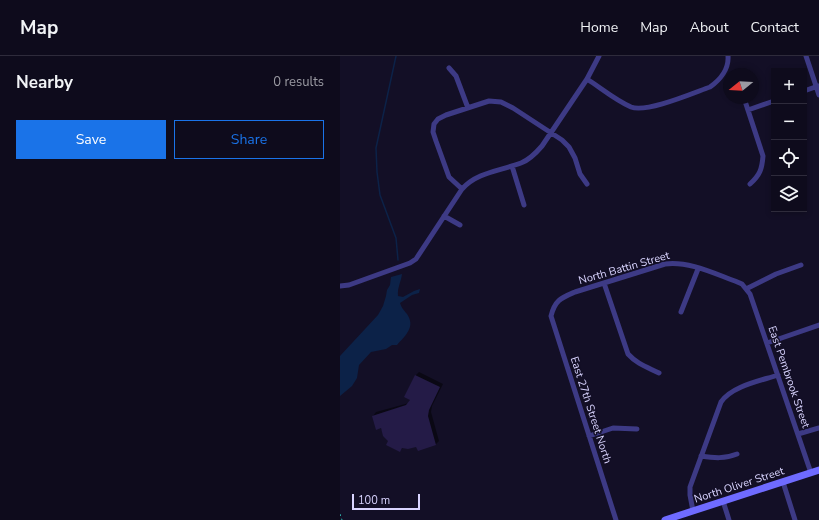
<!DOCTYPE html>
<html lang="en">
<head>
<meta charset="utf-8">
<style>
  body { margin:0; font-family:"Nunito Sans",sans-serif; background:#1c1929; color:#f1f3f6 }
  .controls { position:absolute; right:12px; top:12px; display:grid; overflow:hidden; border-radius:0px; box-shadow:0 2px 6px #0003 }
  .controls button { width:36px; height:36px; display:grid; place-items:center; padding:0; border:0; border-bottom:1px solid #2e2b3b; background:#0e0b1c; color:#f1f3f6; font:20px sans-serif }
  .compass { position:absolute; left:383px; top:12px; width:36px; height:36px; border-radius:50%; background:#0e0b1c; box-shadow:0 2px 6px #0003; rotate:252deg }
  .scale { position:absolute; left:12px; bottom:10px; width:68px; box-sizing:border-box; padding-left:4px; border:2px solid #d9d4ff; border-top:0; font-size:11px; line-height:14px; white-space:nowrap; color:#d9d4ff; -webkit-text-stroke:3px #130f26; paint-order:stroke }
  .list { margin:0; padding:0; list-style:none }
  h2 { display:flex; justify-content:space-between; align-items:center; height:52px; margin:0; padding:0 16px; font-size:17px }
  h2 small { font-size:13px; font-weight:400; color:#9b9ba3 }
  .actions { display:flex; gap:8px; padding:12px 16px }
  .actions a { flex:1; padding:9px 0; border:1px solid #1a73e8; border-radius:0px; text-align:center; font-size:14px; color:#1a73e8 }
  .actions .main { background:#1a73e8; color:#fff }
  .icon { flex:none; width:22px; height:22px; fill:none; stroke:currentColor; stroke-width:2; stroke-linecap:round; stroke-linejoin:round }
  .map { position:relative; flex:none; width:479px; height:464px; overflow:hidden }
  header { display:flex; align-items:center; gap:24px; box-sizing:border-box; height:56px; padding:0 20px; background:#0e0b1c; border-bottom:1px solid #2e2b3b }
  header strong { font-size:19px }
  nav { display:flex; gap:22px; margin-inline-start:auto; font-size:14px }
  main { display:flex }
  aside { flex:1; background:#0e0b1c }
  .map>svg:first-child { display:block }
  .water { fill:#0c2248 }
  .shadow { fill:#0007 }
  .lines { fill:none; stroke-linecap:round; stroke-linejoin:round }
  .stream { stroke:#0c2248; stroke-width:1.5 }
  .building { fill:#241b47 }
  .path { stroke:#2fb8b0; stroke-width:1; stroke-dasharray:2 3; stroke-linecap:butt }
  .street { stroke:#3d3a85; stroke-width:5 }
  .secondary { stroke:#6f6bff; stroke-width:7 }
  .labels { text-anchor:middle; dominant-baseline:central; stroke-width:3; stroke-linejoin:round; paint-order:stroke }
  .street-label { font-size:11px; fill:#d9d4ff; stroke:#130f26 }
</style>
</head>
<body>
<header>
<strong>Map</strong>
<nav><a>Home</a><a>Map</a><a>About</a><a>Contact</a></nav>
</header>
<main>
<aside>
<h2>Nearby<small>0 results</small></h2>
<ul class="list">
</ul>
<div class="actions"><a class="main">Save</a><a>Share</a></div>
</aside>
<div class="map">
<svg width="479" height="464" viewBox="0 0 479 464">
  <rect width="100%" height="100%" fill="#130f26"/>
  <path class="water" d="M62 218C61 226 57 232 58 240L63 241 74 235 80 233 79 237 72 239 60 247C62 253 64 254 67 258 76 271 65 280 57 289H52L46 293 31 296 19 309 17 322 12 330 0 340V300L38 259 43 250 46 240 47 234 50 229 51 221Z"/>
  <path class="shadow" d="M79 316 103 328 92 350 91 356 99 385 96 388 78 394 77 389 63 391 60 395 49 385 33 360 36 356 69 347 71 344 66 341 76 319Z"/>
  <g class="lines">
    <path class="stream" d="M56 0 36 92 37 116 40 139 56 182 58 204"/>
  </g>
  <path class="building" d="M75 319 100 331 89 354 88 360 96 389 78 395 76 391 68 393 62 392 60 396 46 389 48 385 43 380 41 372 36 374 32 360 66 349 70 344 64 341Z"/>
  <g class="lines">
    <path class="path" d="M0 458 2 464"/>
    <path class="street" d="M466 0 479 39
      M109 12 116 20 128 52
      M247 23C261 32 275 44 291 51 307 57 353 37 370 31 380 24 389 13 388 0
      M464 35 478 30
      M404 42 423 100C422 113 420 119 410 128
      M408 54 434 45
      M172 110 184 149
      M122 133 109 121 96 85 93 76 94 68 98 63 106 59 149 45 161 46 173 52 222 84 229 91 235 102 240 118 247 128
      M104 160 120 169
      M264 227 288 298C297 308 307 311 319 317
      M0 230 9 229 70 207 76 203 122 133C137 116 160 115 181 107 189 104 196 97 202 90L247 23 259 0
      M406 233 436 218 461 209
      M341 256 358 213
      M427 287 479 269
      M458 378 479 372
      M249 380 273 372 297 373
      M361 400C374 402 385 403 397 398
      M443 426 455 464
      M383 445 389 464
      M353 455 350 439V431L381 346C392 330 420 325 438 319
      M276 464 211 260C215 244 221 242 235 236L325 208C349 205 373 217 395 225L402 228 410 238 471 417"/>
    <path class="secondary" d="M325 464 479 414"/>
  </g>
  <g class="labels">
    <g class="street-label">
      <text transform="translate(284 212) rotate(-16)">North Battin Street</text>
      <text transform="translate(449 321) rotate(71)">East Pembrook Street</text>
      <text transform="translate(251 354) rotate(72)">East 27th Street North</text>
      <text transform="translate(399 429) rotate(-18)">North Oliver Street</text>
    </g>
  </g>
</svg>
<div class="controls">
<button>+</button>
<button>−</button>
<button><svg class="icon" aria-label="locate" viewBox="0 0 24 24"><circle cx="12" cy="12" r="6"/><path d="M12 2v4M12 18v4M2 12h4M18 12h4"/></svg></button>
<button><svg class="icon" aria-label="layers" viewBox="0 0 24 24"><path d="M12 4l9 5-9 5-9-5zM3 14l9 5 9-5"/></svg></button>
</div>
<svg class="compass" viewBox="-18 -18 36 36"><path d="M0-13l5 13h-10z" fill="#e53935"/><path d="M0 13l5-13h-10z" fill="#9b9ba3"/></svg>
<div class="scale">100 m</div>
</div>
</main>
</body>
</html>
